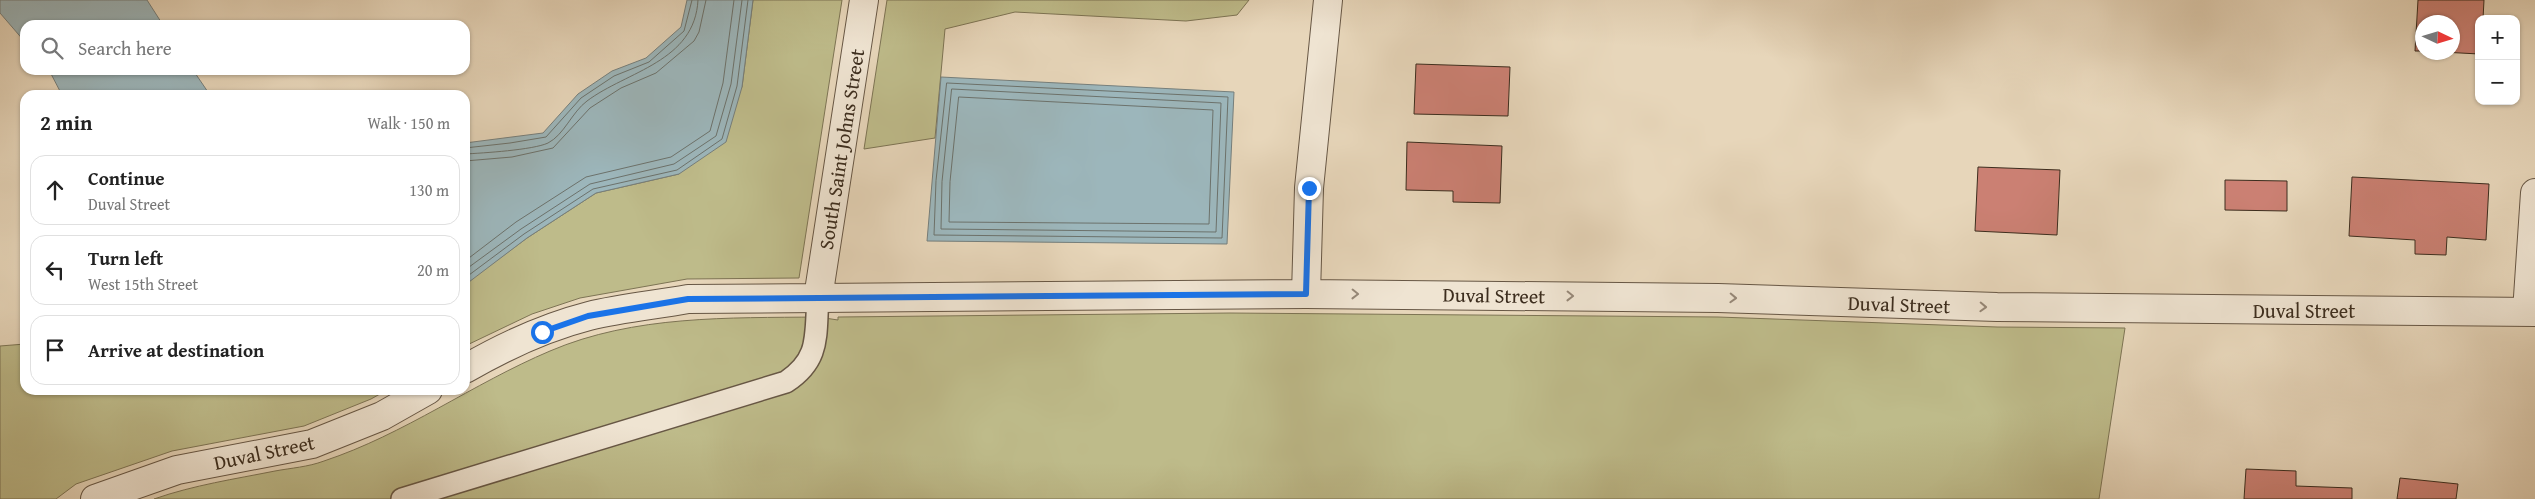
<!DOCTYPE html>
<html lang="en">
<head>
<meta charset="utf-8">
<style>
  body { margin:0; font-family:"Gentium Book Plus",serif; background:#f2f2f2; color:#222 }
  .controls { position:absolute; right:15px; top:15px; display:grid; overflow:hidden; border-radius:10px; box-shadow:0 1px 4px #0004 }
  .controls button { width:45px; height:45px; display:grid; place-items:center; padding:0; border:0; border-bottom:1px solid #e0e0e0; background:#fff; color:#222; font:25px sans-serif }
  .compass { position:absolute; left:2415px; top:15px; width:45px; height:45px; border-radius:50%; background:#fff; box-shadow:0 1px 4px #0004; rotate:94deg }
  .stop { position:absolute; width:15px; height:15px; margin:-11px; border:4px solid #1a73e8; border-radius:50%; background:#fff }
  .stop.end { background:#1a73e8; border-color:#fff; box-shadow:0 1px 5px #0008 }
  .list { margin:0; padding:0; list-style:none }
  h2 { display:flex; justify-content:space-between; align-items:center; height:65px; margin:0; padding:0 20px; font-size:21px }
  h2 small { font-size:16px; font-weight:400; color:#767676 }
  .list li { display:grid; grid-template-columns:32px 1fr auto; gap:15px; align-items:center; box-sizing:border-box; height:70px; margin:0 10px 10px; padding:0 10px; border:1px solid #e0e0e0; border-radius:15px }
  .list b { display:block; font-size:19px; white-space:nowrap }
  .list p { margin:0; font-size:16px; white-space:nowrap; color:#767676 }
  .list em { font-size:16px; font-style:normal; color:#767676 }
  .icon { flex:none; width:28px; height:28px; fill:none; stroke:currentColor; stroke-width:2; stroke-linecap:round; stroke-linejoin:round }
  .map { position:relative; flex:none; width:2535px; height:499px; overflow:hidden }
  .search { position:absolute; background:#fff; box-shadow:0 1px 4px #0004; left:20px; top:20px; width:450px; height:55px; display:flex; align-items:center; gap:12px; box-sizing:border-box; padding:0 18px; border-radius:15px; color:#767676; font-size:19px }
  .panel { position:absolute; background:#fff; box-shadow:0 1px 4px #0004; left:20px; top:90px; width:450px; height:305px; border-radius:15px }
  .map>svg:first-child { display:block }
  .green { fill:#bebb8a; stroke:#7d7454 }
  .water { fill:#9cb6bb; stroke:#767f7c }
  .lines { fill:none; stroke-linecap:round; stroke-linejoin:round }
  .shore { stroke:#6c726c; stroke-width:1 }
  .building { fill:#cb8073; stroke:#3c2d1e }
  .service-casing { stroke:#675745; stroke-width:24 }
  .minor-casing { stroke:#675745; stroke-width:30 }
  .service { stroke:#efe4d2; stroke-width:21 }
  .minor { stroke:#efe4d2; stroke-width:28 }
  .oneway { stroke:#968878 }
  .route { stroke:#1a73e8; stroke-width:6 }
  .labels { text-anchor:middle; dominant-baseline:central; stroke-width:4.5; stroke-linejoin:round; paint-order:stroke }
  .street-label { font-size:20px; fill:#3c2d1e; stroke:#efe4d2 }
</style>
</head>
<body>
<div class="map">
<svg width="2535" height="499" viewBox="0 0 2535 499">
  <rect width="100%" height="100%" fill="#e7d6ba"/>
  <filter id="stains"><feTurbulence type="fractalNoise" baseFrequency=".004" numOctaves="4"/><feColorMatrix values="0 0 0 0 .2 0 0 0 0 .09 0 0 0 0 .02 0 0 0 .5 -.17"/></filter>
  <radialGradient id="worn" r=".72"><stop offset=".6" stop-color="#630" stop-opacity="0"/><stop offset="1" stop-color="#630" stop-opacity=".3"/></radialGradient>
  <path class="green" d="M753 0H842L799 278 687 279 580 298 532 314 465 346 466 283 527 238 596 193 679 174 742 87Z
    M887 0H1249L1237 15 1186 21 1015 12 945 29 935 138 864 149Z
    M1230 313 1718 317 1997 327 2125 328 2099 499H154C194 485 235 479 275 471 291 468 308 467 324 461 405 434 472 384 550 351 634 315 729 318 818 317L838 320V317Z
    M25 344V390H387L371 399 304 426 172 451 76 484 56 499H0V346Z"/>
  <path class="water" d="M0 0H147L163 25H25V42L0 13Z
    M687 0H753L742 87 726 142 679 174 596 193 527 238 465 285V143L543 133 578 94 612 71 646 58 681 27Z
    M49 70H193L210 95H62Z
    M941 77 1234 92 1227 244 927 241Z"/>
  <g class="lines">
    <path class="shore" d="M947 83 1228 97 1222 238 934 235 936 181Z
      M952 89 1221 103 1216 232 941 229 942 182Z
      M959 97 1213 110 1209 224 949 222 950 182Z
      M465 148 510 143 546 137 581 98 614 76 649 62 684 31 692 0
      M465 154C483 153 533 150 548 143 564 135 572 112 587 101 627 71 695 62 698 0
      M465 161 512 157 553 148 590 108 621 88 656 73 694 41 699 32 706 0
      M465 261 516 222 586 177 671 157 710 131 723 83 734 0
      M465 270 521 229 590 184 674 164 716 136 731 84 742 0
      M465 278 524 234 593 189 677 170 722 139 737 86 748 0"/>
  </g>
  <path class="building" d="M2418 0H2484L2483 19H2479V54L2442 52H2452V22H2422V51H2415Z
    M1416 64 1510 67 1508 116 1414 114Z
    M1407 142 1502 146 1500 203 1453 202V191L1406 190Z
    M1978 167 2060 170 2057 235 1975 231Z
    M2352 177 2489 184 2486 240 2447 237 2446 255 2415 254V240L2349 236Z
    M2225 180 2287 181V211L2225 210Z
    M2246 469 2296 471V486L2352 488V499H2244Z
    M2400 478 2458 484 2456 499H2397Z"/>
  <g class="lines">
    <defs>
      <path id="service" d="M402 499 786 382C821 359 815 335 818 298"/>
      <path id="minor" d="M1306 294 1309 188 1328 0
        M818 298 864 0
        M2527 312 2535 193
        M465 369C503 347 546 327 589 316 621 308 655 305 688 299L1306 294 1718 298 1997 307 2535 312
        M95 499 177 470 312 444 382 416 428 390"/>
    </defs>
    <use href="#service" class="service-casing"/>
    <use href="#minor" class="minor-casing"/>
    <use href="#service" class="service"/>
    <use href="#minor" class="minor"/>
  </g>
  <defs><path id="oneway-chevron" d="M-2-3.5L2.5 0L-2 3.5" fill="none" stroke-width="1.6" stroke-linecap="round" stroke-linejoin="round" transform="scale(1.25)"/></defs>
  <g class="oneway">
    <use href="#oneway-chevron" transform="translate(1355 294) rotate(1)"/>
    <use href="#oneway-chevron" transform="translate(1570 296) rotate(1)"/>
    <use href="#oneway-chevron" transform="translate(1733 298) rotate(2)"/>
    <use href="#oneway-chevron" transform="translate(1983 307) rotate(2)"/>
  </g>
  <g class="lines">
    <path class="route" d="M542 332 588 316 688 299 1306 294 1309 188"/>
  </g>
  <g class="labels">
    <g class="street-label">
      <text transform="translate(841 149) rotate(-81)">South Saint Johns Street</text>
      <text transform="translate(1494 295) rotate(1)">Duval Street</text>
      <text transform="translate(1899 304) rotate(2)">Duval Street</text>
      <text x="2304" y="310">Duval Street</text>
      <text transform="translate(264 452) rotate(-12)">Duval Street</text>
    </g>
  </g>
  <rect width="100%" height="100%" filter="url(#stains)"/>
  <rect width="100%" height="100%" fill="url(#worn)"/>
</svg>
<div class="controls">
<button>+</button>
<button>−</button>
</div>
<svg class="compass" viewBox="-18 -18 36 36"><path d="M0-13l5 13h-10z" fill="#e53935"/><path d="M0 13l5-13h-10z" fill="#767676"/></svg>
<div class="stop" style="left:542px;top:332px"></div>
<div class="stop end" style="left:1309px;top:188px"></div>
<div class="search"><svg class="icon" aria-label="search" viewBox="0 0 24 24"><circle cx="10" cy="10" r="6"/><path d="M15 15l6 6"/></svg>Search here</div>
<section class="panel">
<h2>2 min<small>Walk · 150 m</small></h2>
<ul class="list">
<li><svg class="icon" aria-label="ahead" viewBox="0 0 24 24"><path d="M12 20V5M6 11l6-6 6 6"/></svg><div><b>Continue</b><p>Duval Street</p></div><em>130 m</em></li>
<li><svg class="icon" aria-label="left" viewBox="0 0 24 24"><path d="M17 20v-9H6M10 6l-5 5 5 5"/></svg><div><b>Turn left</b><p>West 15th Street</p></div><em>20 m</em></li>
<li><svg class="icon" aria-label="arrive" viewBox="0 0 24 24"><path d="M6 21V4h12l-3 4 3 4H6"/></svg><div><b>Arrive at destination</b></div></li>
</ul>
</section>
</div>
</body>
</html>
